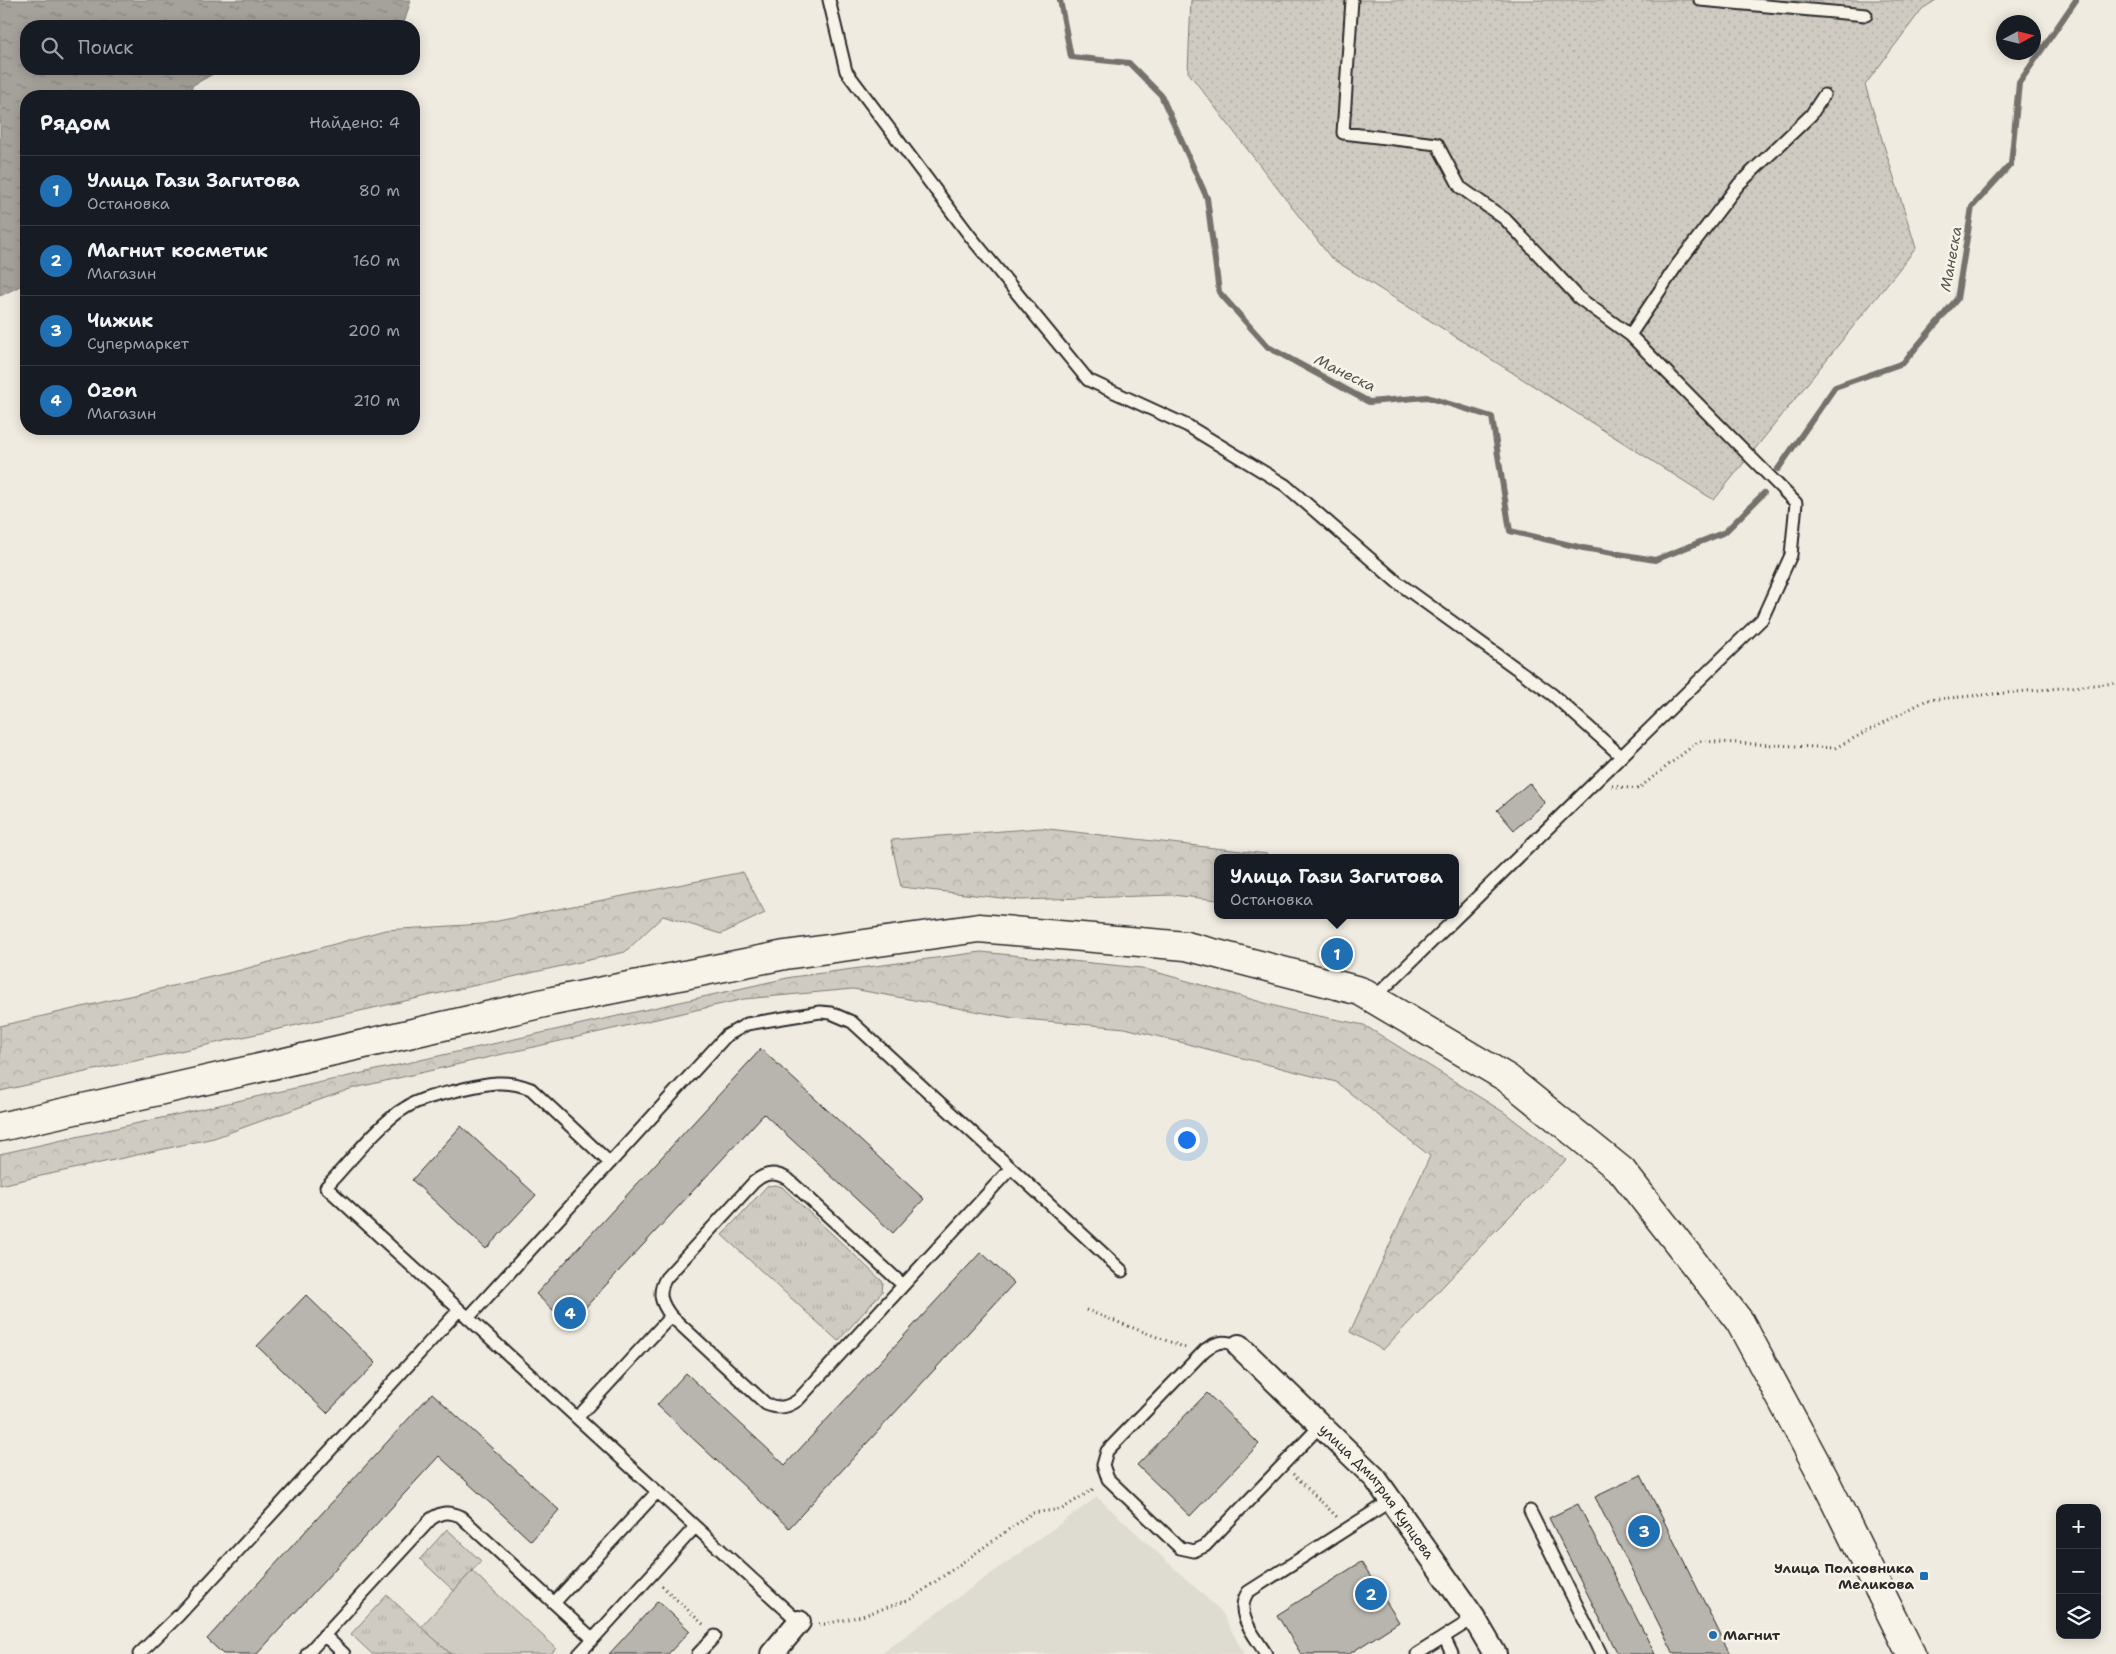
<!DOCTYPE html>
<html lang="ru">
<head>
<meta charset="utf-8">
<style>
  body { margin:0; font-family:"Shantell Sans",sans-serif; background:#20242c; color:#f1f3f6 }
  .controls { position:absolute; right:15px; bottom:15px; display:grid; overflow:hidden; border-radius:10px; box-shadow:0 2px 12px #0003 }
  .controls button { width:45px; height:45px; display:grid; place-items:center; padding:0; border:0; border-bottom:1px solid #363941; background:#171b24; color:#f1f3f6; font:25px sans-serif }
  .compass { position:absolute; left:1996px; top:15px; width:45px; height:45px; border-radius:50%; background:#171b24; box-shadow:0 2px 12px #0003; rotate:83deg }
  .you { position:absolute; left:1186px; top:1139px; width:18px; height:18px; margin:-12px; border:4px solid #fff; border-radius:50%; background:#1a73e8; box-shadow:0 0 0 8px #1a73e833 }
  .badge { display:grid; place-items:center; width:32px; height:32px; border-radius:50%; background:#1f6fb2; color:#fff; font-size:16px; font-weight:700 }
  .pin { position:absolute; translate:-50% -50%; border:2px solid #fff; box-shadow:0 1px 5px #0006 }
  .popup { position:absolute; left:1214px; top:854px; width:245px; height:65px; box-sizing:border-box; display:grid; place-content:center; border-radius:10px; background:#171b24; filter:drop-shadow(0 1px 4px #0005); font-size:16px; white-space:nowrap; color:#9ea1a6 }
  .popup b { font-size:19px; color:#f1f3f6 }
  .popup::after { content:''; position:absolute; left:50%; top:100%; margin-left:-10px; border:10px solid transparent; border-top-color:#171b24 }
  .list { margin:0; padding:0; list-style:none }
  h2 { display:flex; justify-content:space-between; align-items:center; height:65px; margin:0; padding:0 20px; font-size:21px }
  h2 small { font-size:16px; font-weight:400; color:#9ea1a6 }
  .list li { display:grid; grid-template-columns:32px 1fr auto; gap:15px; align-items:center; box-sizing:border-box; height:70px; padding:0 20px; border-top:1px solid #363941 }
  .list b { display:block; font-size:19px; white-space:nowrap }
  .list p { margin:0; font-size:16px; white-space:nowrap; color:#9ea1a6 }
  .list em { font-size:16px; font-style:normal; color:#9ea1a6 }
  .icon { flex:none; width:28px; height:28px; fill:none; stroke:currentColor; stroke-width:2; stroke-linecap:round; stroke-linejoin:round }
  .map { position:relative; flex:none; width:2116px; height:1654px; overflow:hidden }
  .search { position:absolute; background:#171b24; box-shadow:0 2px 12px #0003; left:20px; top:20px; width:400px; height:55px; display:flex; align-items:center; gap:12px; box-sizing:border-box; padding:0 18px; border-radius:20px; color:#9ea1a6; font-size:19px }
  .panel { position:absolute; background:#171b24; box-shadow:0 2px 12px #0003; left:20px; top:90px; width:400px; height:345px; border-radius:20px }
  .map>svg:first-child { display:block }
  .built { fill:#dedbd1 }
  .grass { fill:url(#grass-dots); stroke:#7d7b76 }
  .forest { fill:url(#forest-crowns); stroke:#7d7b76 }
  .park { fill:url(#park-tufts); stroke:#7d7b76 }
  .pitch { fill:#cfcbc2; stroke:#7d7b76 }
  .water { fill:url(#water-ripples); stroke:#74726e }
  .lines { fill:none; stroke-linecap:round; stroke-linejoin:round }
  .stream { stroke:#74726e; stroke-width:6 }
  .building { fill:#b8b5ae; stroke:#2b2b2b }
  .service-casing { stroke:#2b2b2b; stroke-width:15 }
  .minor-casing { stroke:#2b2b2b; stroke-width:26 }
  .secondary-casing { stroke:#2b2b2b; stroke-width:31 }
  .path { stroke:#2b2b2b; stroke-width:3; stroke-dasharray:1 4; stroke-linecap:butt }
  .service { stroke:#f7f3e8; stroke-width:11 }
  .minor { stroke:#f7f3e8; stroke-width:22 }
  .secondary { stroke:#f7f3e8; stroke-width:28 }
  .poi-dot { fill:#1f6fb2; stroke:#f7f3e8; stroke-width:2 }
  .labels { text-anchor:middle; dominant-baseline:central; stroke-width:5; stroke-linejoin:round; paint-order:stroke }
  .street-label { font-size:14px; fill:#2b2b2b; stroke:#f7f3e8 }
  .poi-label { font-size:14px; font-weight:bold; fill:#2b2b2b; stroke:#f7f3e8; text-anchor:end }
  .water-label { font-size:15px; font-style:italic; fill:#555552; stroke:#f7f3e8 }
</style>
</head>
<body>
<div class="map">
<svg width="2116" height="1654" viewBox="0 0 2116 1654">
  <defs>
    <pattern id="grass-dots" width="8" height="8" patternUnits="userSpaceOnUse" patternTransform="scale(1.25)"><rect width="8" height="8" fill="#cfcbc2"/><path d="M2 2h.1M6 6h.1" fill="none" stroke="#b2aea7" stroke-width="1.8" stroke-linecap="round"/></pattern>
    <pattern id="forest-crowns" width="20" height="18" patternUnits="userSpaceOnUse" patternTransform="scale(1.25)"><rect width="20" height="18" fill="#cfcbc2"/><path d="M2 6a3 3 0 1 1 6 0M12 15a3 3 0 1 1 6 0" fill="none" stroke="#b2aea7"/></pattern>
    <pattern id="park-tufts" width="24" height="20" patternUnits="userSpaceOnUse" patternTransform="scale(1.25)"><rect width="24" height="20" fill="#cfcbc2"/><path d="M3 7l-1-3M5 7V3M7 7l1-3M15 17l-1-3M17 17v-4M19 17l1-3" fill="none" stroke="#b2aea7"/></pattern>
    <pattern id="water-ripples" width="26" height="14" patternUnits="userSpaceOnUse" patternTransform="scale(1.25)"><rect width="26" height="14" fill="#a4a29a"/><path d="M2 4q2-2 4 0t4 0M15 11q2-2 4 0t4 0" fill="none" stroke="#86847e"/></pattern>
  </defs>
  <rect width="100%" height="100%" fill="#efebe0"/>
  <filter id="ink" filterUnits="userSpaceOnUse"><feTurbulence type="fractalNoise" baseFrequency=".02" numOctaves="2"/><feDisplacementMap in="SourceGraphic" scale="10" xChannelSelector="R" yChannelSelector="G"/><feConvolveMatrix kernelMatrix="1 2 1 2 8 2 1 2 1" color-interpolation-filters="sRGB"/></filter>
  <g filter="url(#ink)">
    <path class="built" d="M1097 1497 1221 1611 1244 1654H880Z"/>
    <path class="grass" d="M1191 0H1936L1922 9 1865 85 1916 248 1714 500 1331 258 1188 72Z"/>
    <path class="forest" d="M1040 828 1267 854 1268 858H1218V900L1172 895 1020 900 901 887 891 840Z
      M743 872 765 913 721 934 663 916 625 952 0 1091V1026L241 970 385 930 483 924Z
      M981 952 1142 968 1289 1010 1364 1025 1505 1113 1566 1160 1492 1234 1383 1350 1350 1332 1430 1156 1336 1082 1125 1028 1013 1018 853 989 744 999 350 1089 214 1138 0 1185V1154L792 977Z"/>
    <path class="park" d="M776 1185 782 1187 883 1282 882 1292 838 1341 722 1235 767 1186Z
      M447 1529 481 1561 454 1591 420 1559Z
      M387 1595 451 1654H372L351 1634Z"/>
    <path class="pitch" d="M472 1571 556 1648 551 1654H451L421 1627Z"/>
    <path class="water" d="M0 0H411L403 26H26V69H222L193 85 188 96H26V283L0 296Z"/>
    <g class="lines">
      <path class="stream" d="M1060 0 1071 57 1129 63 1161 95 1207 198 1219 292 1268 347 1369 402 1427 397 1492 417 1510 531 1583 548 1655 560 1725 532 1764 493
        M1778 469 1835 387 1903 363 1957 299 1972 207 2011 164 2019 83 2076 0"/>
    </g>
    <path class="building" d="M1529 783 1545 803 1514 830 1497 810Z
      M761 1049 924 1199 893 1233 764 1114 569 1325 536 1294Z
      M461 1126 536 1195 486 1249 412 1180Z
      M981 1252 1014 1283 789 1528 657 1405 686 1373 785 1465Z
      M306 1295 376 1363 327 1413 257 1346Z
      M432 1393 559 1510 531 1541 439 1456 257 1654H223L207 1639Z
      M1207 1393 1259 1444 1190 1516 1137 1465Z
      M1641 1475 1730 1654H1674L1595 1497Z
      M1578 1504 1655 1654H1618L1549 1518Z
      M1361 1562 1399 1622 1349 1654H1301L1277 1615Z
      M658 1601 690 1631 668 1654H609Z"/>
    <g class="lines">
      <defs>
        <path id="service" d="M829 0 846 71 970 236 1088 380 1188 426 1285 485 1397 582 1553 695 1621 756
          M1352 0 1343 133 1437 144 1460 187 1505 219 1579 298 1630 335
          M1700 0 1866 15
          M1373 999 1762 619 1791 555 1796 503 1630 335 1677 265 1739 184 1811 115 1824 95
          M610 1163 531 1089C507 1079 488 1083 463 1089 444 1094 422 1097 405 1108 380 1122 347 1165 326 1187L799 1622
          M1011 1168 1122 1271
          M468 1318 726 1036 747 1024 820 1012 831 1013 852 1022 1011 1168 798 1400C787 1408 779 1409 766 1404L671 1316C661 1303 657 1293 666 1278L754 1182C766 1172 775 1172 788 1179L903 1285
          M1239 1346C1225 1340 1217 1341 1205 1350L1107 1451 1103 1465 1108 1479 1180 1548 1194 1551 1205 1546 1321 1425
          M577 1418 671 1316
          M1530 1511 1601 1654
          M554 1603 593 1639 695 1527
          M324 1635 344 1654
          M1444 1637 1452 1654
          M139 1654 178 1616 459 1310
          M307 1654 431 1519C441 1512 449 1511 460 1516L554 1603 657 1492
          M579 1654 593 1639
          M698 1654 715 1636
          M1266 1654C1255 1636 1233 1613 1248 1592L1392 1500
          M1417 1654 1474 1618"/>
        <g id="minor">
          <path id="s1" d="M1239 1346 1375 1478 1474 1618 1495 1654"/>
          <path d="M772 1654 799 1622"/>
        </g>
        <path id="secondary" d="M0 1127 553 1001 785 955 979 928 1186 946 1360 991 1507 1078 1622 1171 1740 1322 1824 1478 1911 1654"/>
      </defs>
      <use href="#service" class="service-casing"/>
      <use href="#minor" class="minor-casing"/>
      <use href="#secondary" class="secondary-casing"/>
      <path class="path" d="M1612 786 1638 789 1699 741 1835 748 1927 700 2116 683
        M1086 1310 1186 1348
        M1293 1474 1337 1517
        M662 1586 705 1626
        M819 1624H825L862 1616 911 1599 1032 1513 1062 1509 1095 1488"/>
      <use href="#service" class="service"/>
      <use href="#minor" class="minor"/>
      <use href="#secondary" class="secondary"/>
    </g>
  </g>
  <g class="poi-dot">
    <rect x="1919" y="1571" width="10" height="10" rx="2.5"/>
    <circle cx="1713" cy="1635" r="5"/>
  </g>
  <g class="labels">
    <g class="street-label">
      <text stroke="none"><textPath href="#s1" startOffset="201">улица Дмитрия Купцова</textPath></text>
    </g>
    <g class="poi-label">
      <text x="1914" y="1568">Улица Полковника<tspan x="1914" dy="16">Меликова</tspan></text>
      <text x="1723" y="1635" text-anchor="start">Магнит</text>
    </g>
    <g class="water-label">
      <text transform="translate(1951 259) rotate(-80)">Манеска</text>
      <text transform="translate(1345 373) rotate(26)">Манеска</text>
    </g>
  </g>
</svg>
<div class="controls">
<button>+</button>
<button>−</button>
<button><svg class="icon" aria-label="layers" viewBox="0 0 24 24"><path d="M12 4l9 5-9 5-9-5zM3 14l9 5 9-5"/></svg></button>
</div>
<svg class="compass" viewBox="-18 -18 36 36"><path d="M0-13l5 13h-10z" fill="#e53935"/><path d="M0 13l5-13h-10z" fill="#9ea1a6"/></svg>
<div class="you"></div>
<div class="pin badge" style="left:1337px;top:954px">1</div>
<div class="popup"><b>Улица Гази Загитова</b>Остановка</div>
<div class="pin badge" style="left:1371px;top:1594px">2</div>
<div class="pin badge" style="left:1644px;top:1531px">3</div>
<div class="pin badge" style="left:570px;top:1313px">4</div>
<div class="search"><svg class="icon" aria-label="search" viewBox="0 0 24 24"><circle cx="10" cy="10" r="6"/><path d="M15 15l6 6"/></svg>Поиск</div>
<section class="panel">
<h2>Рядом<small>Найдено: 4</small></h2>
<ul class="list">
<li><span class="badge">1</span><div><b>Улица Гази Загитова</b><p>Остановка</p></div><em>80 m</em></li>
<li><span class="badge">2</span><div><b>Магнит косметик</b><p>Магазин</p></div><em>160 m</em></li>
<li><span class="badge">3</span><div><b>Чижик</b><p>Супермаркет</p></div><em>200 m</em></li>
<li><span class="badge">4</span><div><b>Ozon</b><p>Магазин</p></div><em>210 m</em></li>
</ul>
</section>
</div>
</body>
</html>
